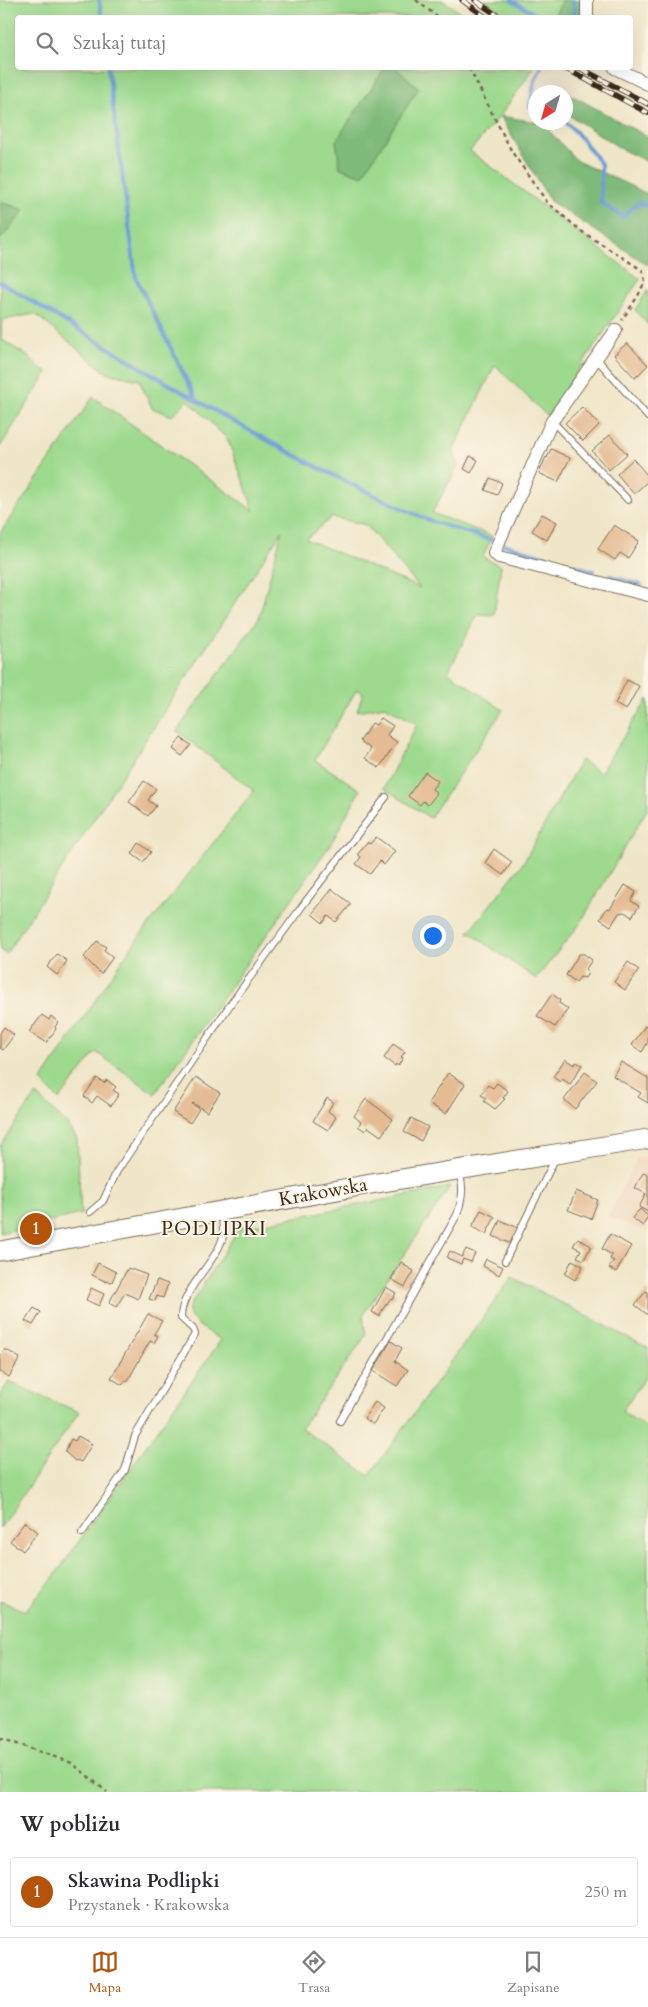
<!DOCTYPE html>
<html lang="pl">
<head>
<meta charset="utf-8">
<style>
  body { margin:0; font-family:Cardo,serif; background:#f7f7f7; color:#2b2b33 }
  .compass { position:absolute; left:528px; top:85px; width:45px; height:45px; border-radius:50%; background:#fff; box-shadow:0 5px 20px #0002; rotate:217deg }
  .you { position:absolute; left:432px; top:935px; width:18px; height:18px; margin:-12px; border:4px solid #fff; border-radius:50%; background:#1a73e8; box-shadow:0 0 0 8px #1a73e833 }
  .badge { display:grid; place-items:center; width:32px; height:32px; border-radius:50%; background:#b45309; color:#fff; font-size:16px; font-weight:700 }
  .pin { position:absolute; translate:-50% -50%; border:2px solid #fff; box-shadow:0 1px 5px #0006 }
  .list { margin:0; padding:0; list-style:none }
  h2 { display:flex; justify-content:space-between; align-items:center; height:65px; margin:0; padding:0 20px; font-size:21px }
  h2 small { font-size:16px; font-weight:400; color:#7c7c81 }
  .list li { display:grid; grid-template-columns:32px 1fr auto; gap:15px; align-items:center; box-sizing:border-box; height:70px; margin:0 10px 10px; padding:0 10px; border:1px solid #e1e1e2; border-radius:5px }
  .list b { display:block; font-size:19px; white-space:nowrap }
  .list p { margin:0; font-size:16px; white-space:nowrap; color:#7c7c81 }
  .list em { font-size:16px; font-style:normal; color:#7c7c81 }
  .icon { flex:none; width:28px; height:28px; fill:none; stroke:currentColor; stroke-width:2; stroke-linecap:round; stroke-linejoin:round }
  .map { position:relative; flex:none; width:648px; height:1792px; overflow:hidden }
  .search { position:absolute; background:#fff; box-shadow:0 5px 20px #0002; left:15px; right:15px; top:15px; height:55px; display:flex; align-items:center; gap:12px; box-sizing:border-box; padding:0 18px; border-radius:5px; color:#7c7c81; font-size:19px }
  .sheet { height:145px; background:#fff }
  nav { display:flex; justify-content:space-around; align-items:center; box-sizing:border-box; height:70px; border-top:1px solid #e1e1e2; background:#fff; font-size:14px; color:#7c7c81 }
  nav a { display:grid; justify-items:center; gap:2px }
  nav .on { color:#b45309 }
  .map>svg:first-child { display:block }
  .built { fill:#f0d5bc }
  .green { fill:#9dda8e; stroke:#6c8256; fill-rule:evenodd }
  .forest { fill:#7eba79; stroke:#5c724c }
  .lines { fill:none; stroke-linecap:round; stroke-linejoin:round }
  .stream { stroke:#6e9cd6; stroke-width:4 }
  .building { fill:#e4bb93 }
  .service-casing { stroke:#7a6c5a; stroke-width:8 }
  .minor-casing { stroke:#7a6c5a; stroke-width:14 }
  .secondary-casing { stroke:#7a6c5a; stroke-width:21 }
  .path { stroke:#7a6c5a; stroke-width:2.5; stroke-dasharray:4 4; stroke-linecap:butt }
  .service { stroke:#fff; stroke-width:6 }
  .minor { stroke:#fff; stroke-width:12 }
  .secondary { stroke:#fff; stroke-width:19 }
  .rail-casing { stroke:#3b2a1e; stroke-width:5.5 }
  .rail { stroke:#fcf5e5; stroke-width:4; stroke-dasharray:11; stroke-linecap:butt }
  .labels { text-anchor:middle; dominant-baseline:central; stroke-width:4; stroke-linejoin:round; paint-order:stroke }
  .street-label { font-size:19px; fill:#3b2a1e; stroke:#fcf5e5 }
  .neighbourhood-label { font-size:20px; letter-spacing:1px; fill:#3b2a1e; stroke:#fcf5e5 }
</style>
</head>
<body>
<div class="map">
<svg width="648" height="1792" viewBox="0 0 648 1792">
  <rect width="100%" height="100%" fill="#fcf5e5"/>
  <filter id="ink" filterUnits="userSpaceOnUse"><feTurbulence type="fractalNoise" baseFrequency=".02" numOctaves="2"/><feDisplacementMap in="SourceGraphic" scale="10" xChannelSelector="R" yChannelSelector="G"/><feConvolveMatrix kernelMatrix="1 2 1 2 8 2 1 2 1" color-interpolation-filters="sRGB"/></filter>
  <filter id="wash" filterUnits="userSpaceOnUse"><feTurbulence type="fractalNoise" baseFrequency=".0096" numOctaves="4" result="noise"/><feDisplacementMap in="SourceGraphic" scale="20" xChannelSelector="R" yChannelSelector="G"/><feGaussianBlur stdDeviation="1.12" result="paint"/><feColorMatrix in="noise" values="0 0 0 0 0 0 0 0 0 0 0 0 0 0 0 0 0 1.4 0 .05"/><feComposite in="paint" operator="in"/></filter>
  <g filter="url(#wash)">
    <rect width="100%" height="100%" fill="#efe6c8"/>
    <path class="built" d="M648 1157V1232L608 1217 637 1158Z"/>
    <path class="green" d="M0 0H442L467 17 18 18V68H385L336 141 419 88 396 68H534L500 116 470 151 640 279 547 416 495 365 453 451 458 466 432 513 492 536 483 557 501 566 494 615 478 614 448 672 503 710 430 818 384 788 417 724 385 706 357 711 363 693 357 689 315 760 360 790 332 842 155 1094 96 1052 59 1100 41 1081 132 946 254 791 177 731 259 618 282 531 6 954 0 950V533L93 397 254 511 228 440 188 400 172 416 152 408 139 380 107 373 35 314 2 320 1 339 26 355 47 373 0 447V240L25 210 0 203ZM332 517 366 525 420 588 306 539Z
      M485 0H563L553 18 510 17Z
      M648 290V325L635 310Z
      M648 699V808L579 925 536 979 469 932 523 863 581 760 600 773Z
      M36 1095 69 1126 77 1139 81 1214 0 1233V1146Z
      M450 1187 363 1315 366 1335 301 1428 369 1476 512 1277 648 1348V1373L622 1411 648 1429V1792H0V1601L25 1611 51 1581 221 1340 198 1325 189 1315V1307L239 1228Z
      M9 1382 79 1412 0 1528V1395Z"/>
    <path class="forest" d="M563 0H582V17L553 18Z
      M385 68H396L419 88 362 176 340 168 336 141Z
      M551 84 648 137V162L623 150 566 113V92H550Z
      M500 116 542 123 577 161 648 194V265L550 201Z
      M1 202 25 210 0 240V203Z"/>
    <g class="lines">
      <path class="stream" d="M99 0 102 18
        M511 0 542 18
        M571 18 575 9 572 0
        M108 68 136 278 197 401
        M536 110 530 106 535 80 541 68
        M565 122 577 133 601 164V203L623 217 639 202 648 207
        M0 282C139 366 277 454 426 519 447 527 470 533 491 540
        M503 544 593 571
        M610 576 641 585"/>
    </g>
    <g id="blocks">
      <path class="building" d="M627 343 648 365 635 378 614 355Z
        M582 407 599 425 583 441 565 423Z
        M610 435 627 454 609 470 592 451Z
        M551 449 570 458 558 482 539 473 546 457 547 458Z
        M470 456 478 460 471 473 464 469Z
        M633 459 648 476V481L634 494 617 474Z
        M490 478 502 483 497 495 485 490Z
        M542 514 557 522 547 540 532 531Z
        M614 525 639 541 628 558 620 553 615 560 598 549Z
        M627 680 639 686 626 710 615 704Z
        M381 718 393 726 387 735 397 742 379 768 365 758 371 749 360 741 372 723 376 725Z
        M181 738 191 745 182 756 173 749Z
        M425 772 438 781 432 789 437 793 428 805 423 801 420 805 408 796Z
        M144 781 156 789 148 800 156 806 148 816 129 802Z
        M376 837 395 851 384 865 380 861 370 874 356 864 361 857 358 854 367 842 370 844Z
        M139 843 151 852 143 862 132 854Z
        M494 849 512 862 503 875 485 863Z
        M625 885 636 892 631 901 639 906 632 917 624 912 619 913 611 926 600 919 607 908 610 909Z
        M332 889 351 904 336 922 328 916 323 923 312 914Z
        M97 941 106 947 104 950 113 957 101 974 84 957Z
        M57 954 67 961 57 975 47 967Z
        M579 954H584L592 960 586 969 588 973 585 978 580 977 576 982 566 975Z
        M628 962 639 970 625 990 614 982Z
        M552 994 560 1000 559 1003 568 1009 555 1027 537 1016Z
        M42 1015 49 1020 51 1016 58 1022 55 1027 56 1029 46 1043 29 1032Z
        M645 1026 648 1028V1042L642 1052 632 1045Z
        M4 1027 14 1035 3 1050 0 1048V1033Z
        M393 1044 405 1052 401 1057 403 1058 398 1066 396 1064 395 1066 384 1058Z
        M565 1059 574 1065 576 1062 582 1065 570 1084 562 1079 560 1082 553 1077Z
        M621 1062 648 1078V1103L638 1097 641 1093 613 1076Z
        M585 1072 597 1081 575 1109 564 1100Z
        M448 1073 465 1084 446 1114 428 1103Z
        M196 1077 220 1093 207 1112 193 1103 192 1104 199 1109 190 1123 173 1112Z
        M97 1078 104 1083 107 1080 116 1087 113 1090 119 1094 111 1106 97 1096 92 1103 84 1096Z
        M497 1083 508 1091 503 1098 505 1099 495 1109 484 1101 486 1098 481 1095 488 1085 493 1088Z
        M327 1098 333 1102 328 1111 336 1117 328 1130 313 1121Z
        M366 1099 393 1119 381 1136 368 1127 365 1131 358 1126 361 1122 354 1116Z
        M411 1118 428 1127 421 1141 404 1132Z
        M643 1173 648 1175V1212L639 1207 646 1194 635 1188Z
        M576 1191 598 1200 591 1219 568 1210Z
        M640 1209 648 1216 643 1226 632 1218Z
        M481 1210 495 1217 486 1234 472 1227Z
        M500 1220 518 1228 511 1244 493 1236Z
        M610 1234 631 1246 616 1272 609 1268 614 1261 610 1259 612 1255 602 1249Z
        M578 1238 591 1246 584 1260 577 1257 581 1250 573 1246Z
        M466 1249 475 1253 471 1262 463 1259 461 1264 447 1258 450 1251 462 1257Z
        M486 1259 503 1267 499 1275 483 1266Z
        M572 1260 583 1266 575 1280 565 1274Z
        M401 1262 405 1264 404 1265 414 1271 405 1287 391 1279Z
        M98 1263 116 1272 112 1282 108 1281 107 1282 92 1275Z
        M128 1268 147 1275 138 1299 125 1293 116 1307 109 1303Z
        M157 1280 168 1284 163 1298 157 1296 155 1301 149 1299Z
        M386 1287 396 1293 392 1300 390 1299 387 1304H386L379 1316 372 1312Z
        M91 1288 104 1294 99 1306 86 1300Z
        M646 1291 648 1292V1315L635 1305Z
        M34 1308 41 1312 33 1325 25 1321Z
        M148 1314 162 1321 154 1334 158 1336 154 1343 150 1341 127 1382 126 1380 122 1385 111 1378Z
        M391 1341 402 1348 395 1361 408 1370 397 1386 373 1371Z
        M5 1349 20 1358 9 1377 0 1372V1357Z
        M375 1402 384 1408 373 1424 364 1418Z
        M78 1436 92 1444 81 1462 77 1460 75 1461 65 1452 71 1439 75 1441Z
        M25 1522 38 1532 23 1551 10 1541Z"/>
    </g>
  </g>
  <g filter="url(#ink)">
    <use href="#blocks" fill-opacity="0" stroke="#7a6c5a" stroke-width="1"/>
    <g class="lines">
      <defs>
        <path id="service" d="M596 358 648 417
          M552 421 628 500
          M90 1212 103 1201 117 1171 136 1143 232 1002 306 901 386 797
          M505 1261 556 1157
          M340 1421 457 1215C462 1200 465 1186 458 1171
          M82 1533 125 1470 135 1436 195 1334 193 1329 181 1318C180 1290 218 1261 223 1236 224 1228 222 1220 221 1212"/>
        <path id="minor" d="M587 0V18
          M615 68 648 84
          M616 330 552 421 494 553 499 557 648 595"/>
        <path id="secondary" d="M0 1251 371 1184 648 1139"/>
      </defs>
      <use href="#service" class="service-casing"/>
      <use href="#minor" class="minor-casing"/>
      <use href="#secondary" class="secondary-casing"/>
      <path class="path" d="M416 0 439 18
        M469 68 512 152 547 202 581 231 642 270 645 281 638 296 622 320
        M0 1738 72 1763 107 1792"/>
      <use href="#service" class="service"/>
      <use href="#minor" class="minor"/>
      <use href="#secondary" class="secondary"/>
      <defs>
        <path id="rail" d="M462 0 487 18
          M475 0 501 18
          M565 68 648 113
          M580 68 648 104"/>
      </defs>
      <use href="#rail" class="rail-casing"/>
      <use href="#rail" class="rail"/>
    </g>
  </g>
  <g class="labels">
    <g class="street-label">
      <text transform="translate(323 1192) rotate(-10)">Krakowska</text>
    </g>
    <g class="neighbourhood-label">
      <text x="214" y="1228">PODLIPKI</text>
    </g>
  </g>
</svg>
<svg class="compass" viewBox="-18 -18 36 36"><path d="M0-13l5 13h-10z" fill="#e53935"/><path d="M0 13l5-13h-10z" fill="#7c7c81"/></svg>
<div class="you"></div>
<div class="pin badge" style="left:36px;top:1229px">1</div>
<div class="search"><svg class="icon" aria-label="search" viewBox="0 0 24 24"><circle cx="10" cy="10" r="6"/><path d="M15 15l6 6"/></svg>Szukaj tutaj</div>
</div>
<section class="sheet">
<h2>W pobliżu<small></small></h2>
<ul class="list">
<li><span class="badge">1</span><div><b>Skawina Podlipki</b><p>Przystanek · Krakowska</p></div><em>250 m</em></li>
</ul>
</section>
<nav>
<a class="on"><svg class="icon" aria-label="map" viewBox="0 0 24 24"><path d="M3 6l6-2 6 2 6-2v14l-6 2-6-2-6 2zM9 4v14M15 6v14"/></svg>Mapa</a>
<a><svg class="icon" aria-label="directions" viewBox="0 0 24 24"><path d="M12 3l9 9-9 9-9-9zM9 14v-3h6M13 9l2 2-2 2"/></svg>Trasa</a>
<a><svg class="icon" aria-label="saved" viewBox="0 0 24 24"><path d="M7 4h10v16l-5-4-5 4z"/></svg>Zapisane</a>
</nav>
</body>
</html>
